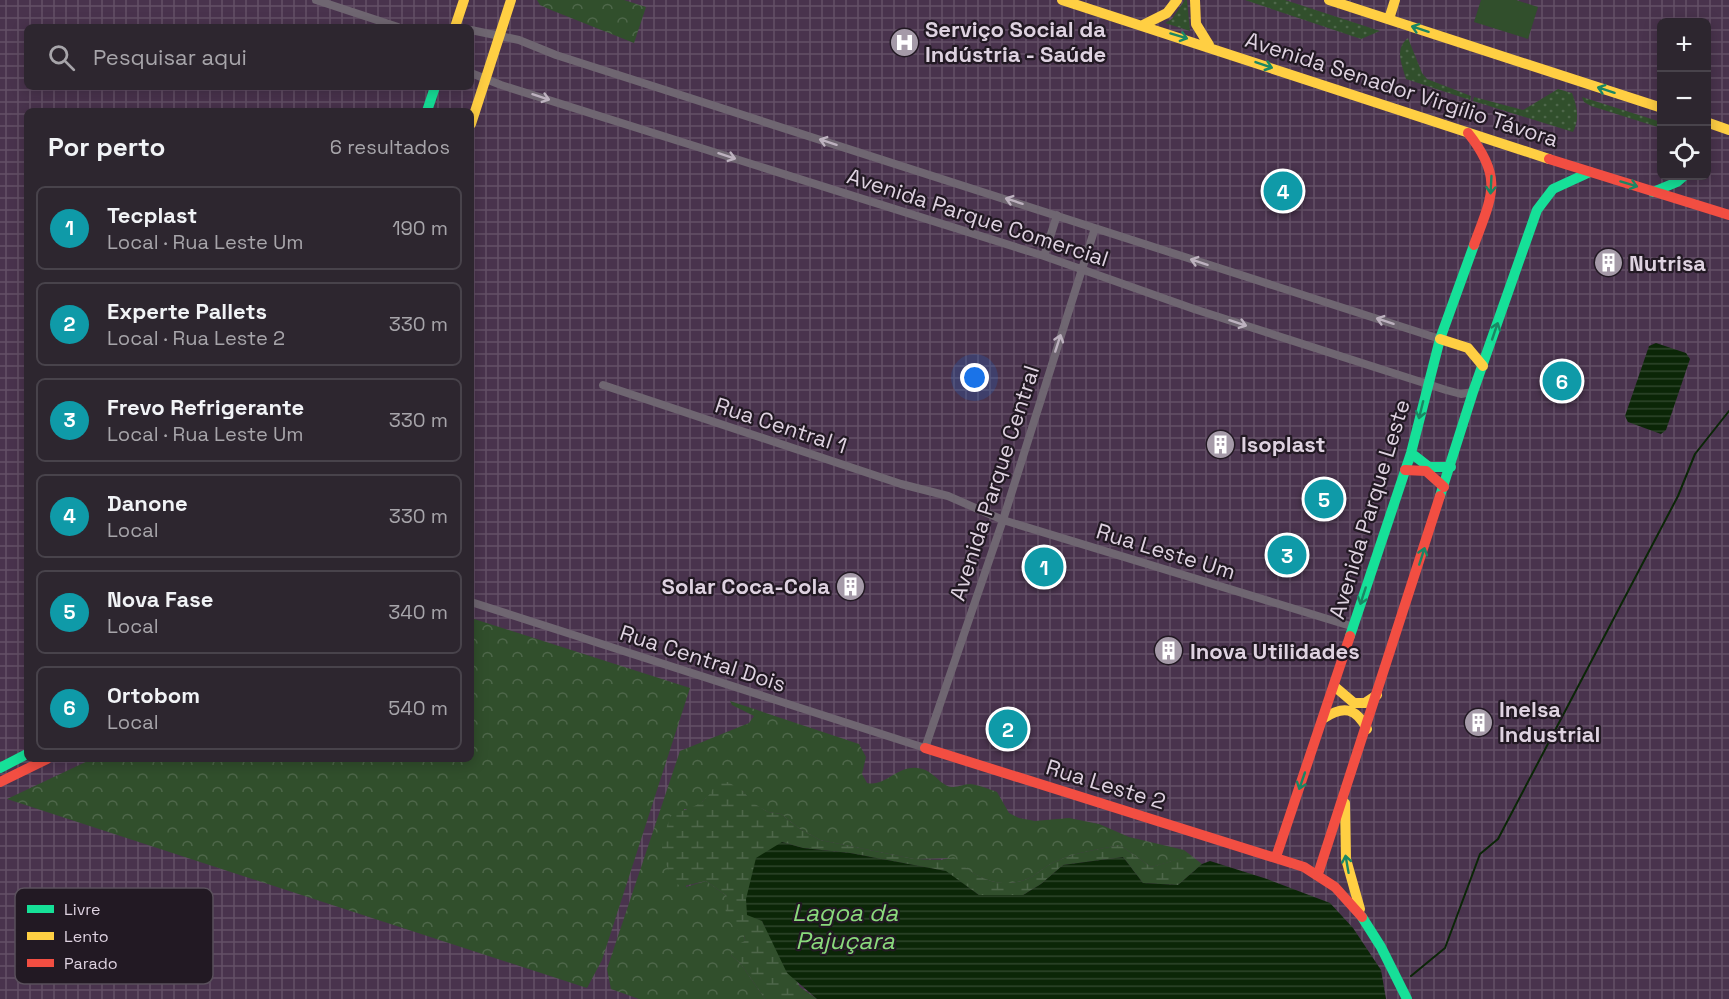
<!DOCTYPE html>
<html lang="pt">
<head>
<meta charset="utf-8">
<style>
  body { margin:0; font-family:"Space Grotesk",sans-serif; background:#352e37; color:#f1f3f6 }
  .controls { position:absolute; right:18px; top:18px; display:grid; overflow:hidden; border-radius:9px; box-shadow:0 3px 15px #0003 }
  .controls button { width:54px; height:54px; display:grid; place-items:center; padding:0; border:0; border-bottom:2px solid #48434b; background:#2d262f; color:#f1f3f6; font:30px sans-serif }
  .you { position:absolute; left:975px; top:378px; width:21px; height:21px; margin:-15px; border:4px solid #fff; border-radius:50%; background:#1a73e8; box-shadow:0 0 0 9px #1a73e833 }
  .badge { display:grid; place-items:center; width:39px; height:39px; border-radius:50%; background:#8abfa5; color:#fff; font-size:20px; font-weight:700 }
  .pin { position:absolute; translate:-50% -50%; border:3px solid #fff; box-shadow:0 2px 6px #0006 }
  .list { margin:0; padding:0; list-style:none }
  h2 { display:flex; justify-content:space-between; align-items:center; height:78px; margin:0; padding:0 24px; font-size:26px }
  h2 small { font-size:20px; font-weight:400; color:#a7a5aa }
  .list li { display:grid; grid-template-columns:39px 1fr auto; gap:18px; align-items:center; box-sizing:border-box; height:84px; margin:0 12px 12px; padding:0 12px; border:2px solid #48434b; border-radius:9px }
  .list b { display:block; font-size:22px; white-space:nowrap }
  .list p { margin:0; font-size:20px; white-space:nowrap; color:#a7a5aa }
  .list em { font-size:20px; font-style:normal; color:#a7a5aa }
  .icon { flex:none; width:33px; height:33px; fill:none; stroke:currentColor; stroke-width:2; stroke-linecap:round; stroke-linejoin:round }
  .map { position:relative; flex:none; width:1729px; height:999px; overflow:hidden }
  .search { position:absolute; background:#2d262f; box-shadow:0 3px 15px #0003; left:24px; top:24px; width:450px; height:66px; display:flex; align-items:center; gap:15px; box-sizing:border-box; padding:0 21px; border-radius:9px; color:#a7a5aa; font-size:22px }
  .panel { position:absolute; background:#2d262f; box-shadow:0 3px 15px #0003; left:24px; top:108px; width:450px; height:654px; border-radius:9px }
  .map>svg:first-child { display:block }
  .industrial { fill:url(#industrial-grid); fill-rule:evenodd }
  .grass { fill:url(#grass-dots) }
  .forest { fill:url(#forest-crowns) }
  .wetland { fill:url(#wetland-marsh) }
  .pitch { fill:#314f2c }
  .water { fill:url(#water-rules) }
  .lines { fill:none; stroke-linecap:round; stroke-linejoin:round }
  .stream { stroke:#0b2607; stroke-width:2 }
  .street { stroke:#6f6671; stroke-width:8 }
  .fast { stroke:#16e098; stroke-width:10 }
  .slow { stroke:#ffcf43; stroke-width:10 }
  .jam { stroke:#f24e42; stroke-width:10 }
  .oneway { stroke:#1b8663 }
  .oneway2 { stroke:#bdb2bf }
  .labels { text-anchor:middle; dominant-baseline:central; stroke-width:4.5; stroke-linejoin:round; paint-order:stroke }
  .poi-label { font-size:22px; font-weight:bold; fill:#ded2e0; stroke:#221923; text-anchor:start }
  .street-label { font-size:22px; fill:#ded2e0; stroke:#221923 }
  .water-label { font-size:24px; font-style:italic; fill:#8ada7c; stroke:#221923 }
  .key { fill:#221923; stroke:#5a505c; stroke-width:1.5 }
  .key-label { font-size:16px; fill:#ded2e0 }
</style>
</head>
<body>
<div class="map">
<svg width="1729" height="999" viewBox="0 0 1729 999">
  <defs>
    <pattern id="industrial-grid" width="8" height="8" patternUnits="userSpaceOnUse" patternTransform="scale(1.5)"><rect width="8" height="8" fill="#49334d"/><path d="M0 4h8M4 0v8" fill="none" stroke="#635066"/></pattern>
    <pattern id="grass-dots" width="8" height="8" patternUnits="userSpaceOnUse" patternTransform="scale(1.5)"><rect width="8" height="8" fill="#314f2c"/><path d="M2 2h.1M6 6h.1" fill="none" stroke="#4e674a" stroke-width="1.8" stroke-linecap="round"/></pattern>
    <pattern id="forest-crowns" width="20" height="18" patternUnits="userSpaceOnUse" patternTransform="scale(1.5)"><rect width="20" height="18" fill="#314f2c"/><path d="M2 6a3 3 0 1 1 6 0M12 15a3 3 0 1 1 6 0" fill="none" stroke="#4e674a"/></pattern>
    <pattern id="wetland-marsh" width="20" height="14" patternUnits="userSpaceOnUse" patternTransform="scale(1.5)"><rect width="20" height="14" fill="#314f2c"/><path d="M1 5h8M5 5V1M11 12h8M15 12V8" fill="none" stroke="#4e674a"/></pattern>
    <pattern id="water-rules" width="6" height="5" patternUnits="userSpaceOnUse" patternTransform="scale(1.5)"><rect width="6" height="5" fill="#0b2607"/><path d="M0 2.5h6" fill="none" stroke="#2e452b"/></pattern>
  </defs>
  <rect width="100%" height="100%" fill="#3c323f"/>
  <path class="industrial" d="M0 0H1729V999H0ZM1662 22H1706V176H1662ZM27 27H471V87H27ZM27 111H471V759H27Z"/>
  <path class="grass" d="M1185 0H1187L1190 31 1165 23 1172 19Z
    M1245 0H1285L1380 31 1361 39Z
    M1408 38 1422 73 1427 79 1471 96 1470 100 1406 79C1402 64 1394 49 1408 38Z
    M1558 89 1572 93C1577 106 1580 119 1573 132L1473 101 1474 97 1523 110Z
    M1582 97 1661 122V128L1591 106 1584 102Z"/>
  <path class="forest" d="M537 0H624L646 7 634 43 551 10 540 5Z
    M471 618 690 688 602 960 587 988 7 799 92 759H471Z
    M730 701 859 744 866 757 862 774 867 783C886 787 896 766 917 768 930 769 935 778 944 784 954 791 961 784 970 784 979 785 989 789 997 792L1009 813 1019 818 1035 821 1069 818 1099 824 1129 837 1184 850 1180 859 1151 867 1120 845C1100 849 1076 852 1057 861 1048 864 1041 871 1033 876 1004 892 975 879 954 858L914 859 820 840 800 829 781 814 768 812 752 803 743 791 711 794 694 809H684L686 887 706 881 727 896 737 929 744 934 745 941 731 955 741 964 765 999H639L611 989 607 969 680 751 749 723 754 716 732 705Z"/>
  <path class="wetland" d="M728 782 743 791 753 803 768 812 781 814 800 829 820 840 914 859 941 860 954 857C975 879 1004 892 1033 876 1041 871 1048 864 1057 861 1076 852 1100 849 1120 845L1151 867 1179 859 1184 850 1202 864 1178 885 1143 883 1123 857 1063 865 1041 884 1023 895H979L945 871 850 853 803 848 782 842 762 921 800 987 817 999H765L741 964 731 955 734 946 745 941 744 935C727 922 723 917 727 896L706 881 680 887C659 857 657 850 671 816 693 805 704 808 716 783Z"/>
  <path class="pitch" d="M1481 0H1516L1538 7 1528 39 1474 22Z"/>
  <path class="water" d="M1656 343 1686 353 1690 359 1666 430 1661 434 1628 422 1625 416 1649 346Z
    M782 842 803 848 850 853 946 871 979 895H1023L1041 884 1063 865 1123 857 1143 883 1178 885 1202 864 1210 861 1267 879 1330 903 1353 928 1381 970 1386 999H817L787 973 762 921 747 915 746 899 756 858Z"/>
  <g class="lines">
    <path class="stream" d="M1411 976 1445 948 1480 854 1498 839 1678 496 1695 454 1729 411"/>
    <path class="street" d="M316 0 398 27
      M471 30 519 40 556 55 1440 339
      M471 73 501 85 1044 256 1194 309 1446 390 1461 394 1473 392
      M1044 256 1057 215
      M603 385 901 484 948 496 1003 520 1354 627
      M471 602 925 748 1003 520 1095 228"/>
    <path class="fast" d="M427 111 435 87
      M1653 192 1677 182 1684 176
      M1411 453 1429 467H1451
      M1440 496 1473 392 1537 210 1553 189 1590 172
      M1350 636 1411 453 1440 339 1474 245
      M0 768 27 754
      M1362 917 1381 947 1407 999"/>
    <path class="slow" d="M1062 0 1549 159
      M1195 0 1196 24 1209 45
      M1329 0 1662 108
      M1389 19 1395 0
      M1143 25 1167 13 1177 0
      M455 27 464 0
      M1706 122 1729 130
      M471 124 511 0
      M1440 339 1468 348 1483 366
      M1334 686 1354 703H1365L1377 695
      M1324 718C1344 705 1356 708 1367 729
      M1345 803 1346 859 1360 909"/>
    <path class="jam" d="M1468 133C1504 178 1492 196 1474 245
      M1549 159 1729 215
      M1405 470 1426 471 1444 487
      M925 748 1304 867 1335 887 1362 917
      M0 782 47 759
      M1276 857 1350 636
      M1318 874 1440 496"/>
  </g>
  <defs><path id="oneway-shaft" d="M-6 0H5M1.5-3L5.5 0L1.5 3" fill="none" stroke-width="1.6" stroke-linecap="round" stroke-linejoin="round" transform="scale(1.5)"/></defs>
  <g class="oneway">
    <use href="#oneway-shaft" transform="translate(1420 29) rotate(-162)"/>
    <use href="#oneway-shaft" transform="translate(1179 36) rotate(17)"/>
    <use href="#oneway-shaft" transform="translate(1264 65) rotate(19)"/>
    <use href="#oneway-shaft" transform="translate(1606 90) rotate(-162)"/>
    <use href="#oneway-shaft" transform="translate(1629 184) rotate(17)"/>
    <use href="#oneway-shaft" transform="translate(1491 185) rotate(93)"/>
    <use href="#oneway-shaft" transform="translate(1495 331) rotate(-71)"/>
    <use href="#oneway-shaft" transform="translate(1421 410) rotate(104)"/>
    <use href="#oneway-shaft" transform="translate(1422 556) rotate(-72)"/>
    <use href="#oneway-shaft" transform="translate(1363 596) rotate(108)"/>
    <use href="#oneway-shaft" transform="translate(1302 781) rotate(109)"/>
    <use href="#oneway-shaft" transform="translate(1347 864) rotate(-100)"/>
  </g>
  <g class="oneway2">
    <use href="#oneway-shaft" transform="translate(541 97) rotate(18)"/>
    <use href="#oneway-shaft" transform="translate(828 142) rotate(-162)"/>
    <use href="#oneway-shaft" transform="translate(727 156) rotate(18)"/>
    <use href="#oneway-shaft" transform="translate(1014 201) rotate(-162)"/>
    <use href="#oneway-shaft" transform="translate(1199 262) rotate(-162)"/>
    <use href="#oneway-shaft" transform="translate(1385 321) rotate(-162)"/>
    <use href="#oneway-shaft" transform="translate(1238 323) rotate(18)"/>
    <use href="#oneway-shaft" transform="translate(1058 343) rotate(-72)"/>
  </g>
  <defs>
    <symbol id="hospital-disc" viewBox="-11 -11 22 22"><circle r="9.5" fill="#a59aa8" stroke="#221923"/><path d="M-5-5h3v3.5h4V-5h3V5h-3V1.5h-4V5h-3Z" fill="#fff"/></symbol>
    <symbol id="building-disc" viewBox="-11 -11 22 22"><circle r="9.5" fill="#a59aa8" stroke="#221923"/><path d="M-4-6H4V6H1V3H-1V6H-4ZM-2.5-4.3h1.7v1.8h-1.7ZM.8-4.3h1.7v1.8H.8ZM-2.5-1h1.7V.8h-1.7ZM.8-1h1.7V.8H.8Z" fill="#fff"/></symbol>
  </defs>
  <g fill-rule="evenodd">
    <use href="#hospital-disc" x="888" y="26" width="33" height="33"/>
    <use href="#building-disc" x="1592" y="246" width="33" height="33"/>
    <use href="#building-disc" x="1204" y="428" width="33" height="33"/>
    <use href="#building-disc" x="834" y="570" width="33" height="33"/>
    <use href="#building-disc" x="1152" y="634" width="33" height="33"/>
    <use href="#building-disc" x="1462" y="706" width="33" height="33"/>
  </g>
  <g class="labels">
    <g class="poi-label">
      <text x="925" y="29">Serviço Social da<tspan x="925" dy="25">Indústria - Saúde</tspan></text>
      <text x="1629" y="263">Nutrisa</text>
      <text x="1241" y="444">Isoplast</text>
      <text x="830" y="586" text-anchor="end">Solar Coca-Cola</text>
      <text x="1190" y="651">Inova Utilidades</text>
      <text x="1499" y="709">Inelsa<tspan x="1499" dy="25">Industrial</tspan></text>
    </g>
    <g class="street-label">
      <text transform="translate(1402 89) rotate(18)">Avenida Senador Virgílio Távora</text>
      <text transform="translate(978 217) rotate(18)">Avenida Parque Comercial</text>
      <text transform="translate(781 425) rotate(18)">Rua Central 1</text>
      <text transform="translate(994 483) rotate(-72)">Avenida Parque Central</text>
      <text transform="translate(1369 509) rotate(-73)">Avenida Parque Leste</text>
      <text transform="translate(1166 551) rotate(17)">Rua Leste Um</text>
      <text transform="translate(703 658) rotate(18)">Rua Central Dois</text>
      <text transform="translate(1106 784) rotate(17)">Rua Leste 2</text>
    </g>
    <g class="water-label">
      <text x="845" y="912">Lagoa da<tspan x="845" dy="28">Pajuçara</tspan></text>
    </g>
  </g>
  <rect x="15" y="888" width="198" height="96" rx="9" class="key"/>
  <rect x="27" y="905" width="27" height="8" fill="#16e098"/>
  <rect x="27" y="932" width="27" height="8" fill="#ffcf43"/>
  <rect x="27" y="959" width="27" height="8" fill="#f24e42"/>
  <g class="key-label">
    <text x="64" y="915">Livre</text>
    <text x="64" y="942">Lento</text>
    <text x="64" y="969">Parado</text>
  </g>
</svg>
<div class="controls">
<button>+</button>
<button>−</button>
<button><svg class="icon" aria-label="locate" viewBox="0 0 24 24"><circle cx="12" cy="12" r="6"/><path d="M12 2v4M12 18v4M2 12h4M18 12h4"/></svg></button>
</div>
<div class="you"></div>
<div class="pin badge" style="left:1044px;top:567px;background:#0f9aa8">1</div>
<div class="pin badge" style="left:1008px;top:729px;background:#0f9aa8">2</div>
<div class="pin badge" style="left:1287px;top:555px;background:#0f9aa8">3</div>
<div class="pin badge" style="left:1283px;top:191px;background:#0f9aa8">4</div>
<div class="pin badge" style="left:1324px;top:499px;background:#0f9aa8">5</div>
<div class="pin badge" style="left:1562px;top:381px;background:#0f9aa8">6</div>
<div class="search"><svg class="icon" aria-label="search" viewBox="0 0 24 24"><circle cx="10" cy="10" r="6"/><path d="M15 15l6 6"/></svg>Pesquisar aqui</div>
<section class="panel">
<h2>Por perto<small>6 resultados</small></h2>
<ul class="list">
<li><span class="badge" style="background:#0f9aa8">1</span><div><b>Tecplast</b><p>Local · Rua Leste Um</p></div><em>190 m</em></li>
<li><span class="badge" style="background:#0f9aa8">2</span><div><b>Experte Pallets</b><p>Local · Rua Leste 2</p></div><em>330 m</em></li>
<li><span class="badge" style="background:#0f9aa8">3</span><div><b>Frevo Refrigerante</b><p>Local · Rua Leste Um</p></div><em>330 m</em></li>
<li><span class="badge" style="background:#0f9aa8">4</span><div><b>Danone</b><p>Local</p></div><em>330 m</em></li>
<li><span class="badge" style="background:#0f9aa8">5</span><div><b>Nova Fase</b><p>Local</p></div><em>340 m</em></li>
<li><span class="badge" style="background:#0f9aa8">6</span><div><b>Ortobom</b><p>Local</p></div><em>540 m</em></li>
</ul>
</section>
</div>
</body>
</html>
